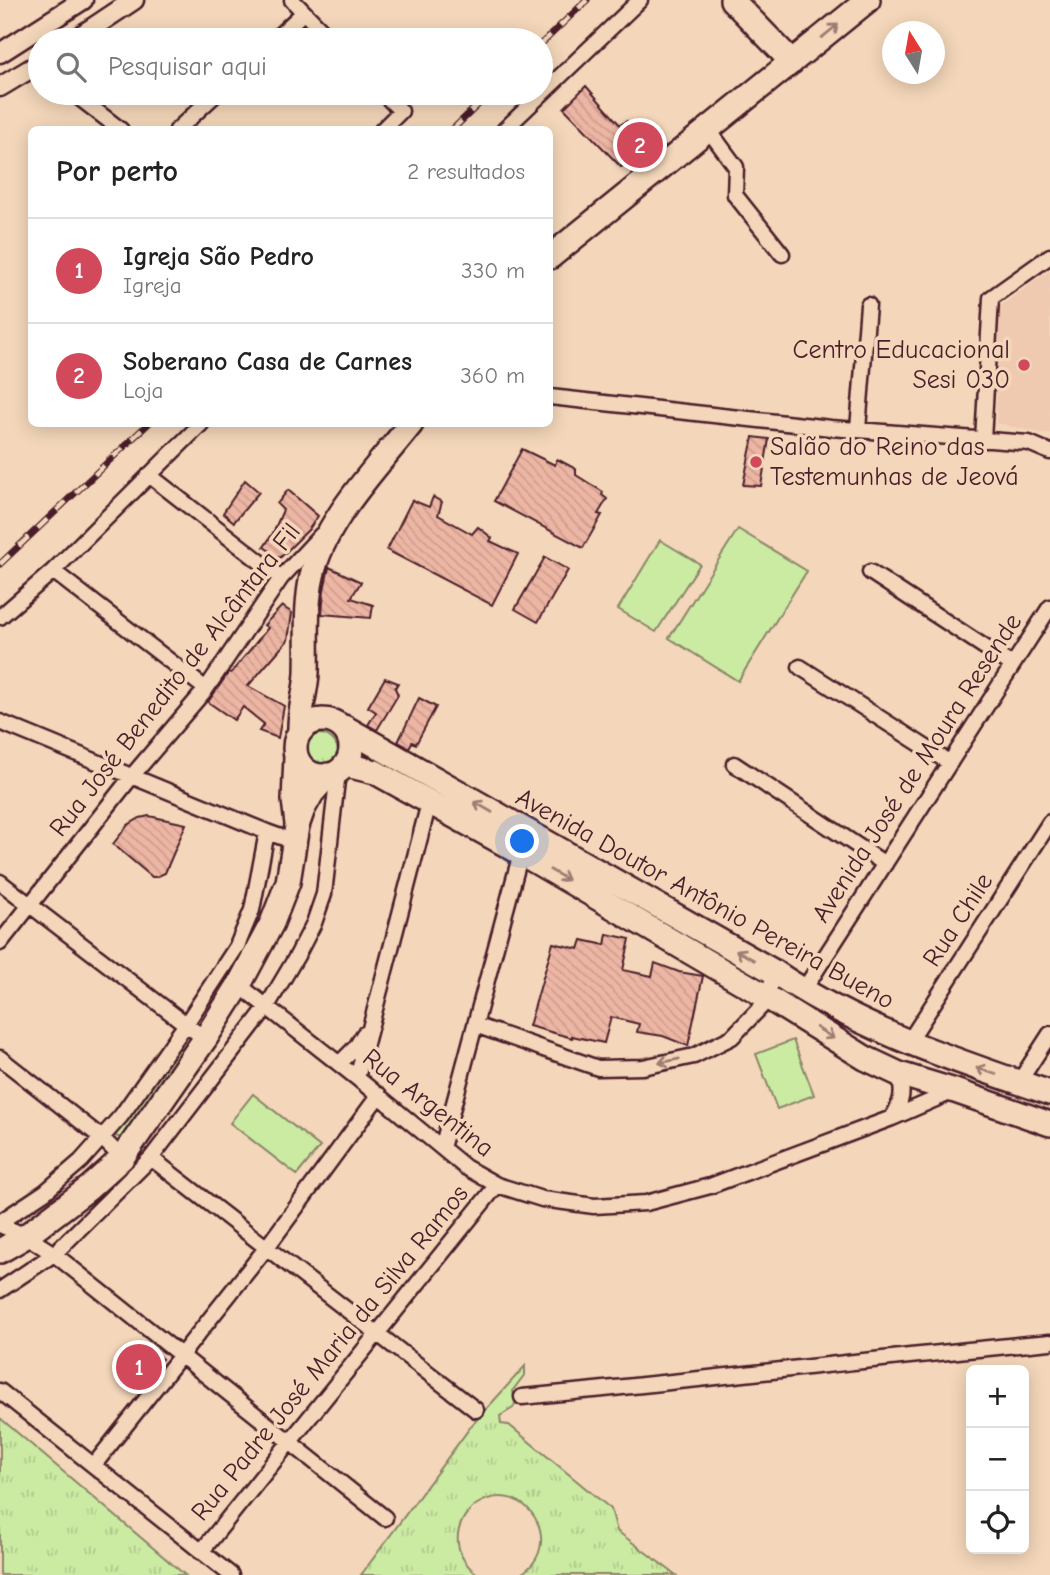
<!DOCTYPE html>
<html lang="pt">
<head>
<meta charset="utf-8">
<style>
  body { margin:0; font-family:"Comic Neue",sans-serif; background:#f6f6f6; color:#222 }
  .controls { position:absolute; right:21px; bottom:21px; display:grid; overflow:hidden; border-radius:10px; box-shadow:0 4px 18px #0003 }
  .controls button { width:63px; height:63px; display:grid; place-items:center; padding:0; border:0; border-bottom:2px solid #e0e0e0; background:#fff; color:#222; font:35px sans-serif }
  .compass { position:absolute; left:882px; top:21px; width:63px; height:63px; border-radius:50%; background:#fff; box-shadow:0 4px 18px #0003; rotate:349deg }
  .you { position:absolute; left:523px; top:842px; width:24px; height:24px; margin:-18px; border:5px solid #fff; border-radius:50%; background:#1a73e8; box-shadow:0 0 0 10px #1a73e833 }
  .badge { display:grid; place-items:center; width:46px; height:46px; border-radius:50%; background:#d1495b; color:#fff; font-size:23px; font-weight:700 }
  .pin { position:absolute; translate:-50% -50%; border:4px solid #fff; box-shadow:0 2px 7px #0006 }
  .list { margin:0; padding:0; list-style:none }
  h2 { display:flex; justify-content:space-between; align-items:center; height:91px; margin:0; padding:0 28px; font-size:30px }
  h2 small { font-size:23px; font-weight:400; color:#767676 }
  .list li { display:grid; grid-template-columns:46px 1fr auto; gap:21px; align-items:center; box-sizing:border-box; height:105px; padding:0 28px; border-top:2px solid #e0e0e0 }
  .list b { display:block; font-size:26px; white-space:nowrap }
  .list p { margin:0; font-size:23px; white-space:nowrap; color:#767676 }
  .list em { font-size:23px; font-style:normal; color:#767676 }
  .icon { flex:none; width:38px; height:38px; fill:none; stroke:currentColor; stroke-width:2; stroke-linecap:round; stroke-linejoin:round }
  .map { position:relative; flex:none; width:1050px; height:1575px; overflow:hidden }
  .search { position:absolute; background:#fff; box-shadow:0 4px 18px #0003; left:28px; top:28px; width:525px; height:77px; display:flex; align-items:center; gap:18px; box-sizing:border-box; padding:0 24px; border-radius:38px; color:#767676; font-size:26px }
  .panel { position:absolute; background:#fff; box-shadow:0 4px 18px #0003; left:28px; top:126px; width:525px; height:301px; border-radius:10px }
  .map>svg:first-child { display:block }
  .built { fill:#efcab0 }
  .grass { fill:url(#grass-tufts); stroke:#8a8567; stroke-width:2 }
  .pitch { fill:#cbeba3; stroke:#8a8567; stroke-width:2 }
  .building { fill:url(#building-back-hatch); stroke:#4a1f2b; stroke-width:2 }
  .lines { fill:none; stroke-linecap:round; stroke-linejoin:round }
  .minor-casing { stroke:#4a1f2b; stroke-width:19 }
  .tertiary-casing { stroke:#4a1f2b; stroke-width:23 }
  .primary-casing { stroke:#4a1f2b; stroke-width:28 }
  .minor { stroke:#f4d7ba; stroke-width:14 }
  .tertiary { stroke:#f4d7ba; stroke-width:18 }
  .primary { stroke:#f4d7ba; stroke-width:23 }
  .rail-casing { stroke:#4a1f2b; stroke-width:7 }
  .rail { stroke:#f4d7ba; stroke-width:4.5; stroke-dasharray:13; stroke-linecap:butt }
  .oneway { stroke:#9f7b72 }
  .poi-dot { fill:#d1495b; stroke:#f4d7ba; stroke-width:2.5 }
  .labels { text-anchor:middle; dominant-baseline:central; stroke-width:7; stroke-linejoin:round; paint-order:stroke }
  .poi-label { font-size:26px; fill:#4a1f2b; stroke:#f4d7ba; text-anchor:end }
  .street-label { font-size:26px; fill:#4a1f2b; stroke:#f4d7ba }
</style>
</head>
<body>
<div class="map">
<svg width="1050" height="1575" viewBox="0 0 1050 1575">
  <defs>
    <pattern id="grass-tufts" width="24" height="20" patternUnits="userSpaceOnUse" patternTransform="scale(1.75)"><rect width="24" height="20" fill="#cbeba3"/><path d="M3 7l-1-3M5 7V3M7 7l1-3M15 17l-1-3M17 17v-4M19 17l1-3" fill="none" stroke="#b0c98c"/></pattern>
    <pattern id="building-back-hatch" width="6" height="6" patternUnits="userSpaceOnUse" patternTransform="scale(1.75)"><rect width="6" height="6" fill="#edb6a4"/><path d="M-1 5l2 2M0 0l6 6M5-1l2 2" fill="none" stroke="#cd9c8d"/></pattern>
  </defs>
  <rect width="100%" height="100%" fill="#f4d7ba"/>
  <filter id="ink" filterUnits="userSpaceOnUse"><feTurbulence type="fractalNoise" baseFrequency=".0143" numOctaves="2"/><feDisplacementMap in="SourceGraphic" scale="14" xChannelSelector="R" yChannelSelector="G"/><feConvolveMatrix kernelMatrix="1 2 1 2 8 2 1 2 1" color-interpolation-filters="sRGB"/></filter>
  <g filter="url(#ink)">
    <path class="built" d="M1050 270V435L996 423 999 307Z"/>
    <path class="grass" d="M300 753a19 19 0 1 1 38 0a19 19 0 1 1-38 0Z
      M185 1036V1045L122 1138 115 1136 116 1131Z
      M525 1366V1374L513 1390 515 1404 513 1408 500 1416 501 1424 509 1425 611 1509 617 1531 676 1575H519C568 1547 527 1476 479 1503 468 1509 460 1521 458 1534 456 1551 465 1566 479 1575H361L472 1425Z
      M0 1418 185 1575H0Z"/>
    <path class="pitch" d="M738 529 807 571 738 681 669 638Z
      M660 540 700 564 656 632 618 609Z
      M793 1040 814 1095 777 1109 756 1054Z
      M253 1094 320 1147 297 1175 230 1123Z"/>
    <path class="building" d="M586 86 620 125 627 121 648 142 643 154 621 167 564 108Z
      M753 437 769 439 761 486 743 485Z
      M522 449 555 465 557 459 576 469V475L603 492 602 495 607 499 598 514 602 515 583 548 494 501Z
      M245 480 259 492 234 522 223 513Z
      M288 490 318 516 309 529 280 558 264 547 273 533 283 510 277 504Z
      M433 497 442 502 438 515 472 534 478 527 492 538 490 541 518 554 492 605 387 550 412 500 429 507Z
      M545 557 568 570 538 622 515 609Z
      M329 567 361 582 351 598 373 605 371 618 322 614 324 590Z
      M282 606 292 613 288 640 248 686 284 706 278 738 259 731 264 724 243 707 234 720 208 702 229 672 231 673 268 628 264 625Z
      M385 678 398 683 395 688 398 695 377 730 368 725 376 712 368 707Z
      M419 698 436 707 416 744 412 742 409 748 398 742Z
      M149 816 186 824 165 873 156 877H152L113 844 128 825 140 818Z
      M607 934 630 939 623 970 652 976 655 963 679 972 703 976 688 1046 663 1036 637 1032 639 1024 611 1017 604 1043 572 1036V1038L529 1026 553 943 579 949 582 940 605 945Z
      M143 1344 162 1359 135 1390 117 1375Z"/>
    <g class="lines">
      <defs>
        <path id="minor" d="M292 0 331 40
          M274 40 304 12
          M73 93 121 130
          M708 129 736 167 735 195 782 254
          M177 130 217 93
          M382 130 401 111 383 93
          M504 130 640 0
          M550 397 831 428 1029 443 1050 452
          M858 429 868 305
          M983 440 991 298 1050 256
          M149 475 281 578
          M53 571 206 689
          M870 572 1012 665
          M0 617 53 571 201 424
          M800 667 950 763
          M0 722 267 832 295 842
          M734 764 885 864
          M0 882 205 1039
          M0 943 132 776 206 689 281 578 321 535
          M239 985 357 1078 465 1167 497 1185 542 1199 594 1206 646 1203 710 1186 892 1118 954 1091
          M803 991 1050 607
          M475 1025 598 1068 643 1067 694 1056 732 1037 761 1007 776 973
          M908 1043 1050 822
          M0 1058 102 1138 122 1158
          M339 1064 356 1047 364 1034
          M357 1078 429 803
          M1019 1082 1050 1034
          M892 1118C902 1102 904 1093 899 1074
          M442 1148 521 853
          M151 1158 476 1410
          M0 1222 45 1192 81 1161 121 1116 186 1024 237 946 252 910 267 832
          M0 1225 26 1236 54 1254 385 1518
          M0 1290 54 1254 151 1158 266 1008 298 954 314 923 324 894 338 772
          M0 1391 231 1575
          M522 1397C698 1381 874 1358 1050 1342
          M94 1465 267 1247 379 1095
          M201 1552 497 1185"/>
        <path id="tertiary" d="M74 40 134 0
          M0 53 83 0
          M0 87 40 63"/>
        <path id="primary" d="M732 0 792 62
          M550 257 868 0
          M295 748a28 28 0 1 1 56 0a28 28 0 1 1-56 0Z
          M344 727 776 973C861 1030 954 1060 1050 1093
          M300 731C299 711 306 692 307 673 308 641 305 607 312 576 323 522 378 466 411 424
          M296 757 294 800 297 824
          M347 765 375 772 521 853 767 997 865 1058 899 1074 955 1091 1050 1124
          M0 1251 26 1236 89 1188 122 1158 205 1039 239 985 272 923 288 882 297 826 303 809 312 793 328 775"/>
      </defs>
      <use href="#minor" class="minor-casing"/>
      <use href="#tertiary" class="tertiary-casing"/>
      <use href="#primary" class="primary-casing"/>
      <use href="#minor" class="minor"/>
      <use href="#tertiary" class="tertiary"/>
      <use href="#primary" class="primary"/>
      <defs>
        <path id="rail" d="M541 44 587 0
          M452 130 490 93
          M0 564 148 424"/>
      </defs>
      <use href="#rail" class="rail-casing"/>
      <use href="#rail" class="rail"/>
    </g>
    <defs><path id="oneway-shaft" d="M-6 0H5M1.5-3L5.5 0L1.5 3" fill="none" stroke-width="1.6" stroke-linecap="round" stroke-linejoin="round" transform="scale(1.75)"/></defs>
    <g class="oneway">
      <use href="#oneway-shaft" transform="translate(830 31) rotate(-39)"/>
      <use href="#oneway-shaft" transform="translate(483 807) rotate(-150)"/>
      <use href="#oneway-shaft" transform="translate(559 875) rotate(30)"/>
      <use href="#oneway-shaft" transform="translate(745 955) rotate(-150)"/>
      <use href="#oneway-shaft" transform="translate(825 1033) rotate(32)"/>
      <use href="#oneway-shaft" transform="translate(669 1061) rotate(168)"/>
      <use href="#oneway-shaft" transform="translate(986 1071) rotate(-161)"/>
    </g>
  </g>
  <g class="poi-dot">
    <circle cx="1024" cy="365" r="7"/>
    <circle cx="756" cy="462" r="7"/>
  </g>
  <g class="labels">
    <g class="poi-label">
      <text x="1010" y="350">Centro Educacional<tspan x="1010" dy="30">Sesi 030</tspan></text>
      <text x="770" y="447" text-anchor="start">Salão do Reino das<tspan x="770" dy="30">Testemunhas de Jeová</tspan></text>
    </g>
    <g class="street-label">
      <text transform="translate(175 680) rotate(-52)">Rua José Benedito de Alcântara Fil</text>
      <text transform="translate(917 768) rotate(-57)">Avenida José de Moura Resende</text>
      <text transform="translate(705 899) rotate(29)">Avenida Doutor Antônio Pereira Bueno</text>
      <text transform="translate(958 920) rotate(-57)">Rua Chile</text>
      <text transform="translate(428 1103) rotate(38)">Rua Argentina</text>
      <text transform="translate(330 1353) rotate(-51)">Rua Padre José Maria da Silva Ramos</text>
    </g>
  </g>
</svg>
<div class="controls">
<button>+</button>
<button>−</button>
<button><svg class="icon" aria-label="locate" viewBox="0 0 24 24"><circle cx="12" cy="12" r="6"/><path d="M12 2v4M12 18v4M2 12h4M18 12h4"/></svg></button>
</div>
<svg class="compass" viewBox="-18 -18 36 36"><path d="M0-13l5 13h-10z" fill="#e53935"/><path d="M0 13l5-13h-10z" fill="#767676"/></svg>
<div class="you"></div>
<div class="pin badge" style="left:139px;top:1367px">1</div>
<div class="pin badge" style="left:640px;top:145px">2</div>
<div class="search"><svg class="icon" aria-label="search" viewBox="0 0 24 24"><circle cx="10" cy="10" r="6"/><path d="M15 15l6 6"/></svg>Pesquisar aqui</div>
<section class="panel">
<h2>Por perto<small>2 resultados</small></h2>
<ul class="list">
<li><span class="badge">1</span><div><b>Igreja São Pedro</b><p>Igreja</p></div><em>330 m</em></li>
<li><span class="badge">2</span><div><b>Soberano Casa de Carnes</b><p>Loja</p></div><em>360 m</em></li>
</ul>
</section>
</div>
</body>
</html>
